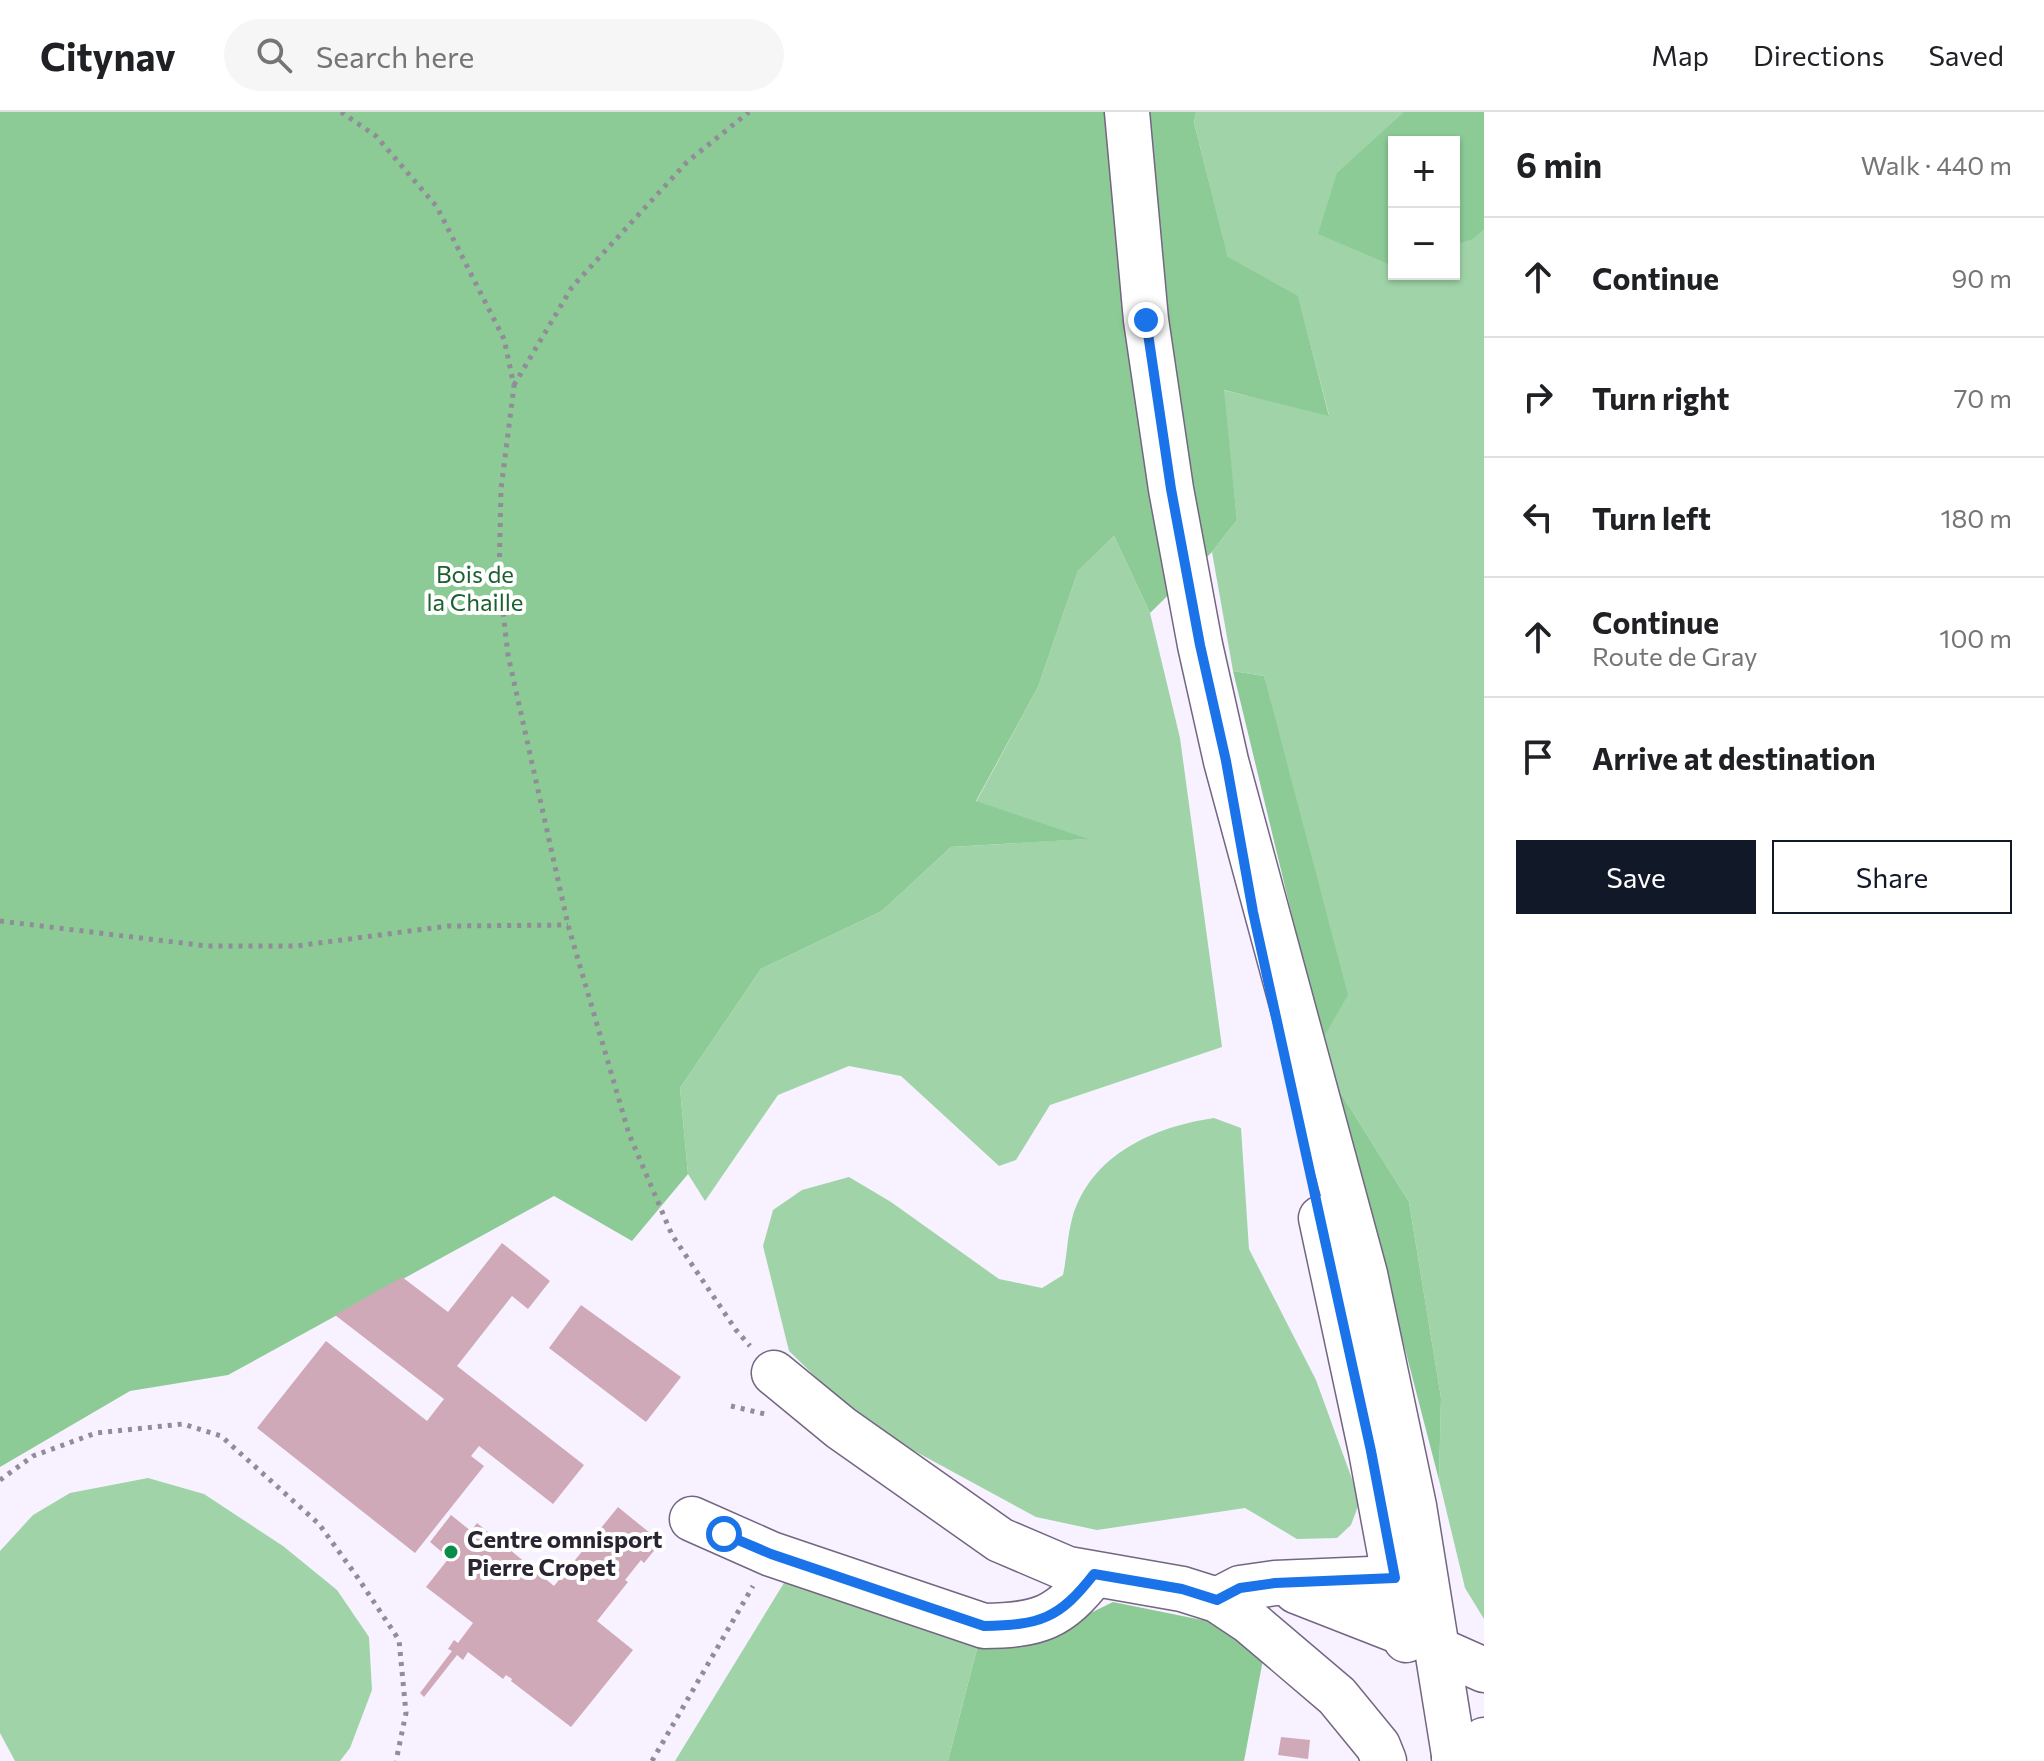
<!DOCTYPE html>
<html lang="en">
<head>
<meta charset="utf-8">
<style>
  body { margin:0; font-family:Commissioner,sans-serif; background:#f6f6f6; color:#202124 }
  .controls { position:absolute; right:24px; top:24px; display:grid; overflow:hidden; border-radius:0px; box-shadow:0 2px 6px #0004 }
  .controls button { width:72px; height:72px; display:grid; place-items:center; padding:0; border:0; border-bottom:2px solid #e0e0e0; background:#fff; color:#202124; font:40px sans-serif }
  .stop { position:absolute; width:24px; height:24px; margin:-18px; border:6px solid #1a73e8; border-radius:50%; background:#fff }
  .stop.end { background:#1a73e8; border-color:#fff; box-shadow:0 2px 8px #0008 }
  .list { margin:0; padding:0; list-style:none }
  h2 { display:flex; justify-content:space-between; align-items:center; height:104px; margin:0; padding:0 32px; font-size:34px }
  h2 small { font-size:26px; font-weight:400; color:#757577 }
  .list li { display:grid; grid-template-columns:52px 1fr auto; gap:24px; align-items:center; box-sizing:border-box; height:120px; padding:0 32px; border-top:2px solid #e0e0e0 }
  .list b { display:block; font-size:30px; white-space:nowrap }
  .list p { margin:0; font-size:26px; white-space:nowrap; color:#757577 }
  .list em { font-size:26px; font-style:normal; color:#757577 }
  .actions { display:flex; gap:16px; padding:24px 32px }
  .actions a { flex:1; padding:18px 0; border:2px solid #111827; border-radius:0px; text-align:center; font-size:28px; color:#111827 }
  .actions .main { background:#111827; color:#fff }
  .icon { flex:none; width:44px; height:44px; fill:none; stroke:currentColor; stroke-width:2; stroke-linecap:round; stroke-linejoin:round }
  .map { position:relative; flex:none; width:1484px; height:1649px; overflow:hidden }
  header { display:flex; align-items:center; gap:48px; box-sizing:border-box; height:112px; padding:0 40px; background:#fff; border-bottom:2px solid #e0e0e0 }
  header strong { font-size:38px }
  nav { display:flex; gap:44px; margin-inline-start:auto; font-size:28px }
  .search { width:560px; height:72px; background:#f6f6f6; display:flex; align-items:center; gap:20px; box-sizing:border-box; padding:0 28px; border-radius:44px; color:#757577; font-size:30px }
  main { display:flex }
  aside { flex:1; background:#fff }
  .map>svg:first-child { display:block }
  .green { fill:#a0d4a8; fill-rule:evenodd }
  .forest { fill:#8ccb96 }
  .building { fill:#cfa9b8 }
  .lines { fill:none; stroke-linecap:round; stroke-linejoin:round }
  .minor-casing { stroke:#746582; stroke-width:47 }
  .major-casing { stroke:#746582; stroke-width:47 }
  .path { stroke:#928c99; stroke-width:5; stroke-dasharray:4 6; stroke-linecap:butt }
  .minor { stroke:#fff; stroke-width:44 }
  .major { stroke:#fff; stroke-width:44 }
  .route { stroke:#1a73e8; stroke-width:10 }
  .poi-dot { fill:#0c8c49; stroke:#fff; stroke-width:3 }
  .labels { text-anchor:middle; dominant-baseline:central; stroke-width:8; stroke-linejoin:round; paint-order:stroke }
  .park-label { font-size:24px; fill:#1d602f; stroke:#fff }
  .poi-label { font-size:24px; font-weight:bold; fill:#2b2531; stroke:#fff; text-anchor:start }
</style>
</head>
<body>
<header>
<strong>Citynav</strong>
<div class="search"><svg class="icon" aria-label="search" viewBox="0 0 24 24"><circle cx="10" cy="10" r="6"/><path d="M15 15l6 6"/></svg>Search here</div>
<nav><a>Map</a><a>Directions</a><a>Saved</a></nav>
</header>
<main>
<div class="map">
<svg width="1484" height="1649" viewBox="0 0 1484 1649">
  <rect width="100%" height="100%" fill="#f8f1ff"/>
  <path class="green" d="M1196 0H1484V1507L1465 1476 1439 1368 1441 1286 1409 1090 1337 975 1322 928 1264 564 1233 559 1212 440 1237 408 1223 278 1329 303 1298 185 1228 146 1194 11ZM1394 30H1454V162H1394Z
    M1114 424 1150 501 1180 626 1222 935 1050 993 1016 1048 999 1054 901 964 849 954 778 983 705 1089 688 1062 680 976 761 857 882 799 951 735 1085 727 976 690 1038 575 1078 459Z
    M1214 1006 1241 1016 1249 1137 1316 1268 1360 1389 1351 1413 1337 1426 1297 1427 1245 1396 1097 1418 1036 1405 863 1311 789 1239 763 1134 773 1098 802 1078 849 1065 891 1090 999 1167 1042 1176 1063 1163C1067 1145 1067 1125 1072 1107 1090 1043 1153 1015 1214 1006Z
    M148 1366 204 1382 283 1434 337 1478 369 1525 372 1578 350 1636 340 1649H15L0 1621V1439L33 1403 70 1381Z
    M787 1466 978 1533 948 1649H675Z"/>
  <path class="forest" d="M0 0H1196L1194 11 1228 145 1298 184 1329 304 1224 278 1237 408 1212 440 1150 501 1114 424 1078 459 1038 575 976 689 1088 727 951 735 882 799 761 857 680 976 688 1062 632 1129 554 1084 228 1263 130 1279 0 1355Z
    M1404 0H1484V117L1473 127 1454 133V30H1394V153H1391L1318 122 1337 61Z
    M1233 559 1264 564 1348 883 1322 928Z
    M1337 975 1409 1090 1441 1286 1439 1368Z
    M1113 1490 1222 1512 1264 1542 1244 1649H948L978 1533 1037 1527Z"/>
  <path class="building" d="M502 1131 550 1169 528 1197 512 1184 457 1254 584 1353 553 1392 479 1334 471 1344 484 1354 415 1441 257 1316 326 1229 427 1309 444 1287 335 1203 402 1165 448 1200Z
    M581 1193 681 1265 646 1310 549 1236Z
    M618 1395 661 1430 644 1451 641 1448 625 1468 628 1470 597 1509 633 1538 571 1615 511 1569 512 1567 506 1563 503 1567 468 1540 463 1548 457 1543 424 1585 420 1581 452 1539 448 1537 454 1528 458 1531 473 1511 426 1475 449 1446 430 1430 451 1403 471 1419 477 1411 554 1474Z
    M1281 1625 1310 1628 1308 1647 1278 1643Z"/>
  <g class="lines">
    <defs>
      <path id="minor" d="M774 1261 841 1316 1000 1428 1068 1457 1182 1477 1217 1488 1250 1510 1337 1584 1378 1634 1384 1649
        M692 1407 771 1442 984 1514C1039 1513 1059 1507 1094 1462
        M1296 1479 1406 1522H1422L1439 1538 1484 1558
        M1217 1488 1240 1476 1275 1471 1395 1466C1407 1473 1413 1479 1416 1493
        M1454 1645 1474 1636 1484 1628"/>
      <path id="major" d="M1127 0 1146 208 1171 377 1200 533 1226 649 1365 1162 1414 1394 1455 1649
        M1321 1106 1371 1339 1406 1528"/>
    </defs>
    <use href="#minor" class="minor-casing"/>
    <use href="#major" class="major-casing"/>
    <path class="path" d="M341 0 376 24 437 95 504 227 514 274 501 377 499 466 508 543 568 813 629 1022 672 1123 736 1218 750 1234
      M514 273 572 175 687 50 749 0
      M0 809 207 834H296L448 814 568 813
      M731 1294 765 1302
      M0 1368 33 1344 96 1321 183 1312 221 1324 319 1412 358 1466 399 1528 406 1601 396 1649
      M652 1649 753 1474"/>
    <use href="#minor" class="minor"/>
    <use href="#major" class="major"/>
  </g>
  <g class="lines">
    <path class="route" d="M724 1422 771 1442 984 1514C1040 1513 1059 1507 1094 1462L1182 1477 1217 1488 1240 1476 1275 1471 1395 1466 1371 1339 1253 800 1226 649 1200 533 1171 377 1146 208"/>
  </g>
  <circle class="poi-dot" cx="451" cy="1440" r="8"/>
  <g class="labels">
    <g class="park-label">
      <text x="475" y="461">Bois de<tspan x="475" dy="28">la Chaille</tspan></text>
    </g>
    <g class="poi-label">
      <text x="467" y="1426">Centre omnisport<tspan x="467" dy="28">Pierre Cropet</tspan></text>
    </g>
  </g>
</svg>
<div class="controls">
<button>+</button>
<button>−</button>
</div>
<div class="stop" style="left:724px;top:1422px"></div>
<div class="stop end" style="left:1146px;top:208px"></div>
</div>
<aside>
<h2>6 min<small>Walk · 440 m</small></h2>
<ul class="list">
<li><svg class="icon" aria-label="ahead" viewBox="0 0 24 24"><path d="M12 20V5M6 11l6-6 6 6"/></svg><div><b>Continue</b></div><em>90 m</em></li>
<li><svg class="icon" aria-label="right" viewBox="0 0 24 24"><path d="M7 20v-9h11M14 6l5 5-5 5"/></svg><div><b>Turn right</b></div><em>70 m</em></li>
<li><svg class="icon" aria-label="left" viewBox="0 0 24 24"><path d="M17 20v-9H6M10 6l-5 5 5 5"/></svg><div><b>Turn left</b></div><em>180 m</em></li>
<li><svg class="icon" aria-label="ahead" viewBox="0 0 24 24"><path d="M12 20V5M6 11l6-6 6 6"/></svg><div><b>Continue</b><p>Route de Gray</p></div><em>100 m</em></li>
<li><svg class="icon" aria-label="arrive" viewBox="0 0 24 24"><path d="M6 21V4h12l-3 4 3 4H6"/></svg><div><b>Arrive at destination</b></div></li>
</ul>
<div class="actions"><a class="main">Save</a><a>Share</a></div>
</aside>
</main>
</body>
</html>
